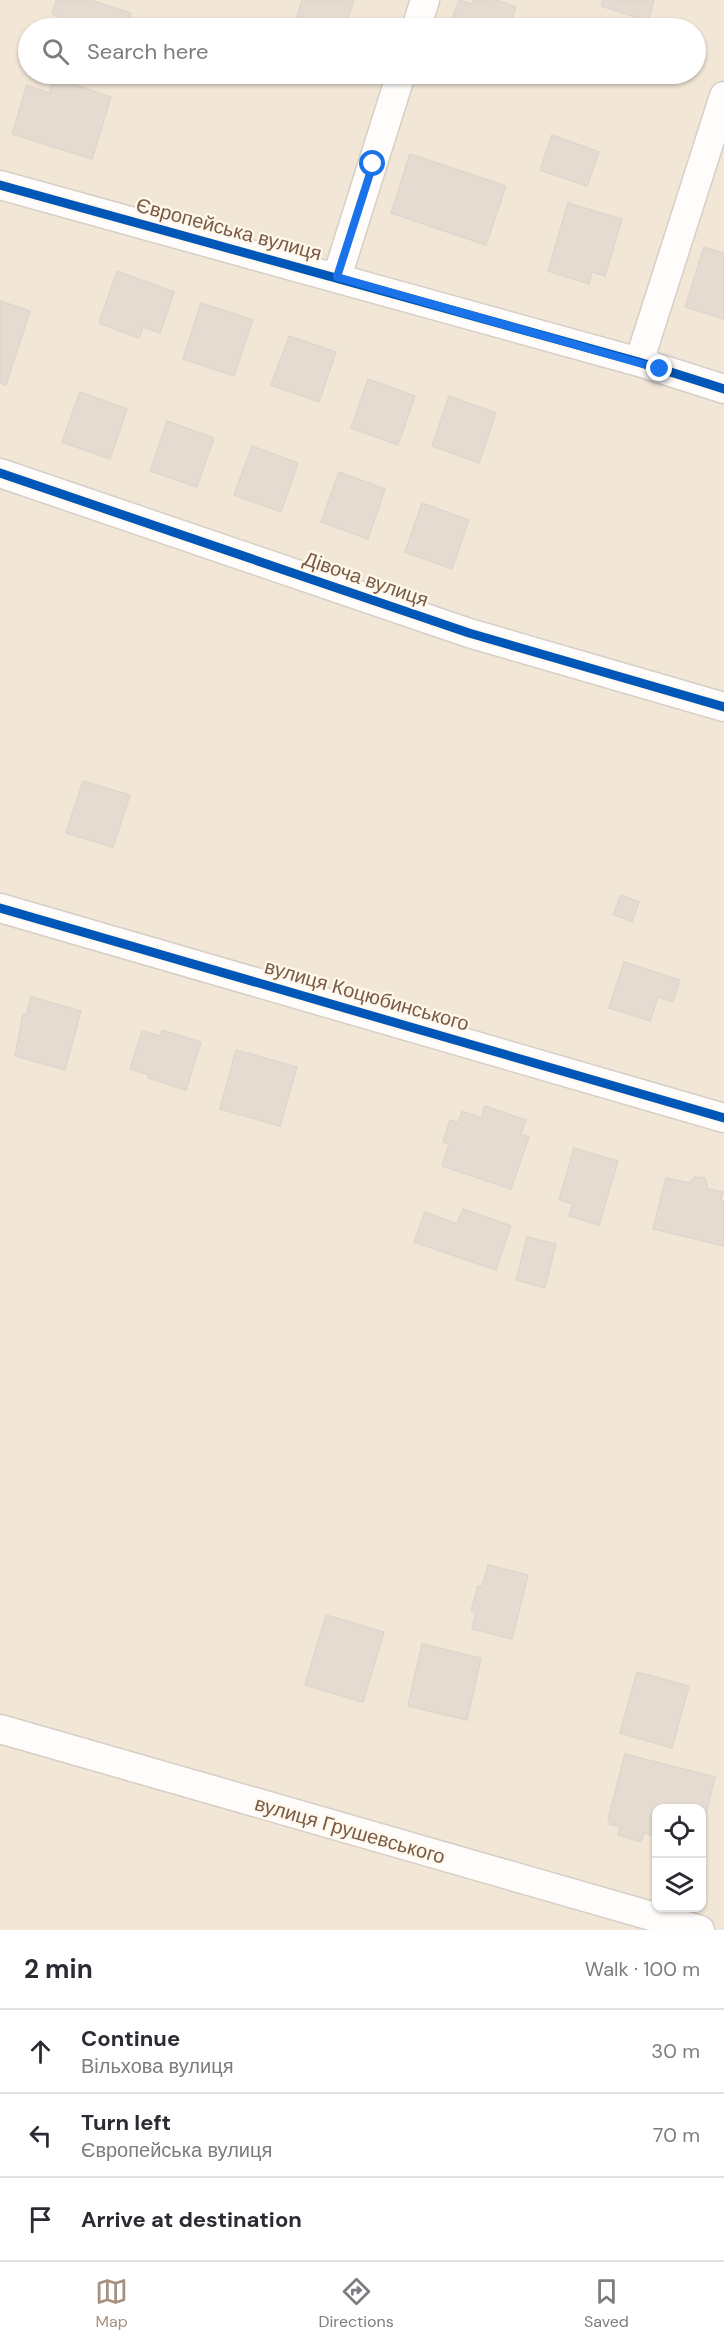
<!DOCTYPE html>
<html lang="en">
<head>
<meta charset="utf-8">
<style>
  body { margin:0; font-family:"DM Sans",sans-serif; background:#f7f7f7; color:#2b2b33 }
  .controls { position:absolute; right:18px; bottom:18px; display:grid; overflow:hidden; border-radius:12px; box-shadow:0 2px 4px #0004 }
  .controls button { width:54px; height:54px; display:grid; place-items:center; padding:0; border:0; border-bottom:2px solid #e1e1e2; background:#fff; color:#2b2b33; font:30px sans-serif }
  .stop { position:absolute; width:18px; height:18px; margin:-14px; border:4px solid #1a73e8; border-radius:50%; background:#fff }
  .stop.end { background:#1a73e8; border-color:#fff; box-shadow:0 2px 6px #0008 }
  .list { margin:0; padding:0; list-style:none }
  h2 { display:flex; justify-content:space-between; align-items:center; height:78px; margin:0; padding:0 24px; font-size:26px }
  h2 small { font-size:20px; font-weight:400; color:#7c7c81 }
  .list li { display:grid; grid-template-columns:39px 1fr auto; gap:18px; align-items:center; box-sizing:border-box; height:84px; padding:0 24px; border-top:2px solid #e1e1e2 }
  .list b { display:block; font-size:22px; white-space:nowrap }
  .list p { margin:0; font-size:20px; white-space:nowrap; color:#7c7c81 }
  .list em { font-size:20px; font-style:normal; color:#7c7c81 }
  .icon { flex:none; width:33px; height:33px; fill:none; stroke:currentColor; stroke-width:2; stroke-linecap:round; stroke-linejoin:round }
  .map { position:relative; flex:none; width:724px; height:1930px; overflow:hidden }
  .search { position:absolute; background:#fff; box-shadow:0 2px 4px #0004; left:18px; right:18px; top:18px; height:66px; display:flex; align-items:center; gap:15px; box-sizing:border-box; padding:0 21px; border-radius:33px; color:#7c7c81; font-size:22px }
  .sheet { height:330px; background:#fff }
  nav { display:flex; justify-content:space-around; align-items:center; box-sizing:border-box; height:84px; border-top:2px solid #e1e1e2; background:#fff; font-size:16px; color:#7c7c81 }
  nav a { display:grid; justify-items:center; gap:3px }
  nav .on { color:#a69080 }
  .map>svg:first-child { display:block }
  .residential { fill:#f2e6d7; fill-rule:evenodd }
  .building { fill:#e5dbd1; stroke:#e2d6cc; stroke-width:1.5 }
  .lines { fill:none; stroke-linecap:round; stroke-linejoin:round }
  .street-casing { stroke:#d7cfc6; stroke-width:31 }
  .street { stroke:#fefdfc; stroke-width:28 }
  .cycleway-casing { stroke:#fff8ec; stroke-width:13 }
  .cycleway { stroke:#0057b8; stroke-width:9 }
  .route { stroke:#1a73e8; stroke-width:8 }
  .labels { text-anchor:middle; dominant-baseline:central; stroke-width:4.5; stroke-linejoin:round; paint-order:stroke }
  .street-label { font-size:20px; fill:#7a5a47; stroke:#fff8ec }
</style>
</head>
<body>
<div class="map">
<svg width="724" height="1930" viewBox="0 0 724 1930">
  <rect width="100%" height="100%" fill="#f8f3ea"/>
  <path class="residential" d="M0 0H724V1930H0ZM28 28H696V74H28ZM656 1808H702V1908H656Z"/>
  <path class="building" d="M56 0H90L131 13 126 28H54L58 16 52 14Z
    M302 0H354L345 28H324L296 20Z
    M459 0 472 4 473 0H496L516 7 509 28H449Z
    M603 0H654L648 21 601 6Z
    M54 78 111 97 92 159 12 134 27 85 49 93Z
    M552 135 599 152 587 186 540 170Z
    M410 154 506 186 486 245 391 213Z
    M568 203 622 219 605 276 592 272 589 284 548 271Z
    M704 247 724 253V319L685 307Z
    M117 271 174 292 160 333 143 327 139 338 99 323Z
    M0 301 30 311 6 385 0 383Z
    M201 303 253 320 234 376 183 359Z
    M289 336 336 352 319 402 271 385Z
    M368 379 415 396 398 445 351 428Z
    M80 392 127 409 110 459 62 442Z
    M449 396 496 413 479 463 432 446Z
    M167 421 214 438 197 487 150 471Z
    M252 446 298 463 281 512 234 495Z
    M339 472 385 489 368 539 321 522Z
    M422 503 469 520 452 569 405 552Z
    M83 781 130 795 113 847 66 833Z
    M621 895 639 902 632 922 613 914Z
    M624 962 680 980 673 1002 658 997 650 1021 609 1008Z
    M31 997 81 1011 65 1070 15 1056 23 1014 26 1015Z
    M162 1030 201 1042 186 1090 148 1078 149 1075 130 1069 142 1031 160 1036Z
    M236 1050 297 1067 280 1126 220 1109Z
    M485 1106 526 1120 521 1134 529 1137 511 1189 442 1166 449 1144 443 1142 450 1120 458 1123 462 1111 481 1118Z
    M574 1148 618 1161 599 1225 569 1216 573 1204 559 1200Z
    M695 1177 705 1178 708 1189 723 1192 721 1200 724 1201V1246L653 1229 666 1178 690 1183Z
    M463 1209 511 1226 496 1270 414 1242 425 1212 457 1224Z
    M527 1237 556 1244 545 1288 516 1280Z
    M488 1565 528 1575 512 1639 472 1629 476 1612 471 1611 478 1586 482 1587Z
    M326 1615 384 1632 363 1702 305 1685Z
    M422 1644 481 1658 467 1720 408 1706Z
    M637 1672 689 1686 672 1748 620 1733Z
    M625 1754 715 1777 702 1831V1808H656V1831L653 1830 651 1835 644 1833 641 1842 618 1835 620 1827 609 1824 611 1819H608Z"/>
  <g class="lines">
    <defs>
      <path id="street" d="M416 28 425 0
        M0 185 639 362 724 389
        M337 277 401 74
        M639 362 724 96
        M0 473 469 633 724 707
        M0 908 724 1118
        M0 1729 700 1930"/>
    </defs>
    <use href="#street" class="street-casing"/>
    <use href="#street" class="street"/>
    <defs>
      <path id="cycleway" d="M0 185 639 362 724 389
        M0 473 469 633 724 707
        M0 908 724 1118"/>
    </defs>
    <use href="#cycleway" class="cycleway-casing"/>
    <use href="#cycleway" class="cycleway"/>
  </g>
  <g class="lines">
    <path class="route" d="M373 164 337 277 660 369"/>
  </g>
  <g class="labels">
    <g class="street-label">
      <text transform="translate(229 229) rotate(15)">Європейська вулиця</text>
      <text transform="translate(366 579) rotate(19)">Дівоча вулиця</text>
      <text transform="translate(367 995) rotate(16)">вулиця Коцюбинського</text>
      <text transform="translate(350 1830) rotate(16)">вулиця Грушевського</text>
    </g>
  </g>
</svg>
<div class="controls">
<button><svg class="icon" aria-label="locate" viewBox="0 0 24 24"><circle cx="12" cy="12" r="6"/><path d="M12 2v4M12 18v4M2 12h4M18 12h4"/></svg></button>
<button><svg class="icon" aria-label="layers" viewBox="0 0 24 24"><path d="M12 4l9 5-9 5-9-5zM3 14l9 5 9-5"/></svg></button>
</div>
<div class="stop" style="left:373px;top:164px"></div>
<div class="stop end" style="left:660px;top:369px"></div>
<div class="search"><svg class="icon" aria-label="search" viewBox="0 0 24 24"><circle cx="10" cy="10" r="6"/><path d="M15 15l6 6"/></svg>Search here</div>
</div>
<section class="sheet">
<h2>2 min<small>Walk · 100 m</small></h2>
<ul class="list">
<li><svg class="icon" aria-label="ahead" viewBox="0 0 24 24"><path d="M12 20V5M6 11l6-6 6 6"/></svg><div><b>Continue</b><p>Вільхова вулиця</p></div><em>30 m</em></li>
<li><svg class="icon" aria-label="left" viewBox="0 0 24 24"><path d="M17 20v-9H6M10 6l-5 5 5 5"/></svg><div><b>Turn left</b><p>Європейська вулиця</p></div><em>70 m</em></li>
<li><svg class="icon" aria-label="arrive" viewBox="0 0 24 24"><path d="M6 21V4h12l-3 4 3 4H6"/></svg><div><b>Arrive at destination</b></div></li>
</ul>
</section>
<nav>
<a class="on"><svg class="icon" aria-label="map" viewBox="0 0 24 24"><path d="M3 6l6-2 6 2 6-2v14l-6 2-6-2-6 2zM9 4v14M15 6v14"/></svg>Map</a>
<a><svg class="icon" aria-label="directions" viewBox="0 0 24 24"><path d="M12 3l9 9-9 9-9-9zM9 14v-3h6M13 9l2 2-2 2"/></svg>Directions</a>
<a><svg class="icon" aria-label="saved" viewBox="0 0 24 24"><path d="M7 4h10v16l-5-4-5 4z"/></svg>Saved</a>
</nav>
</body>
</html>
